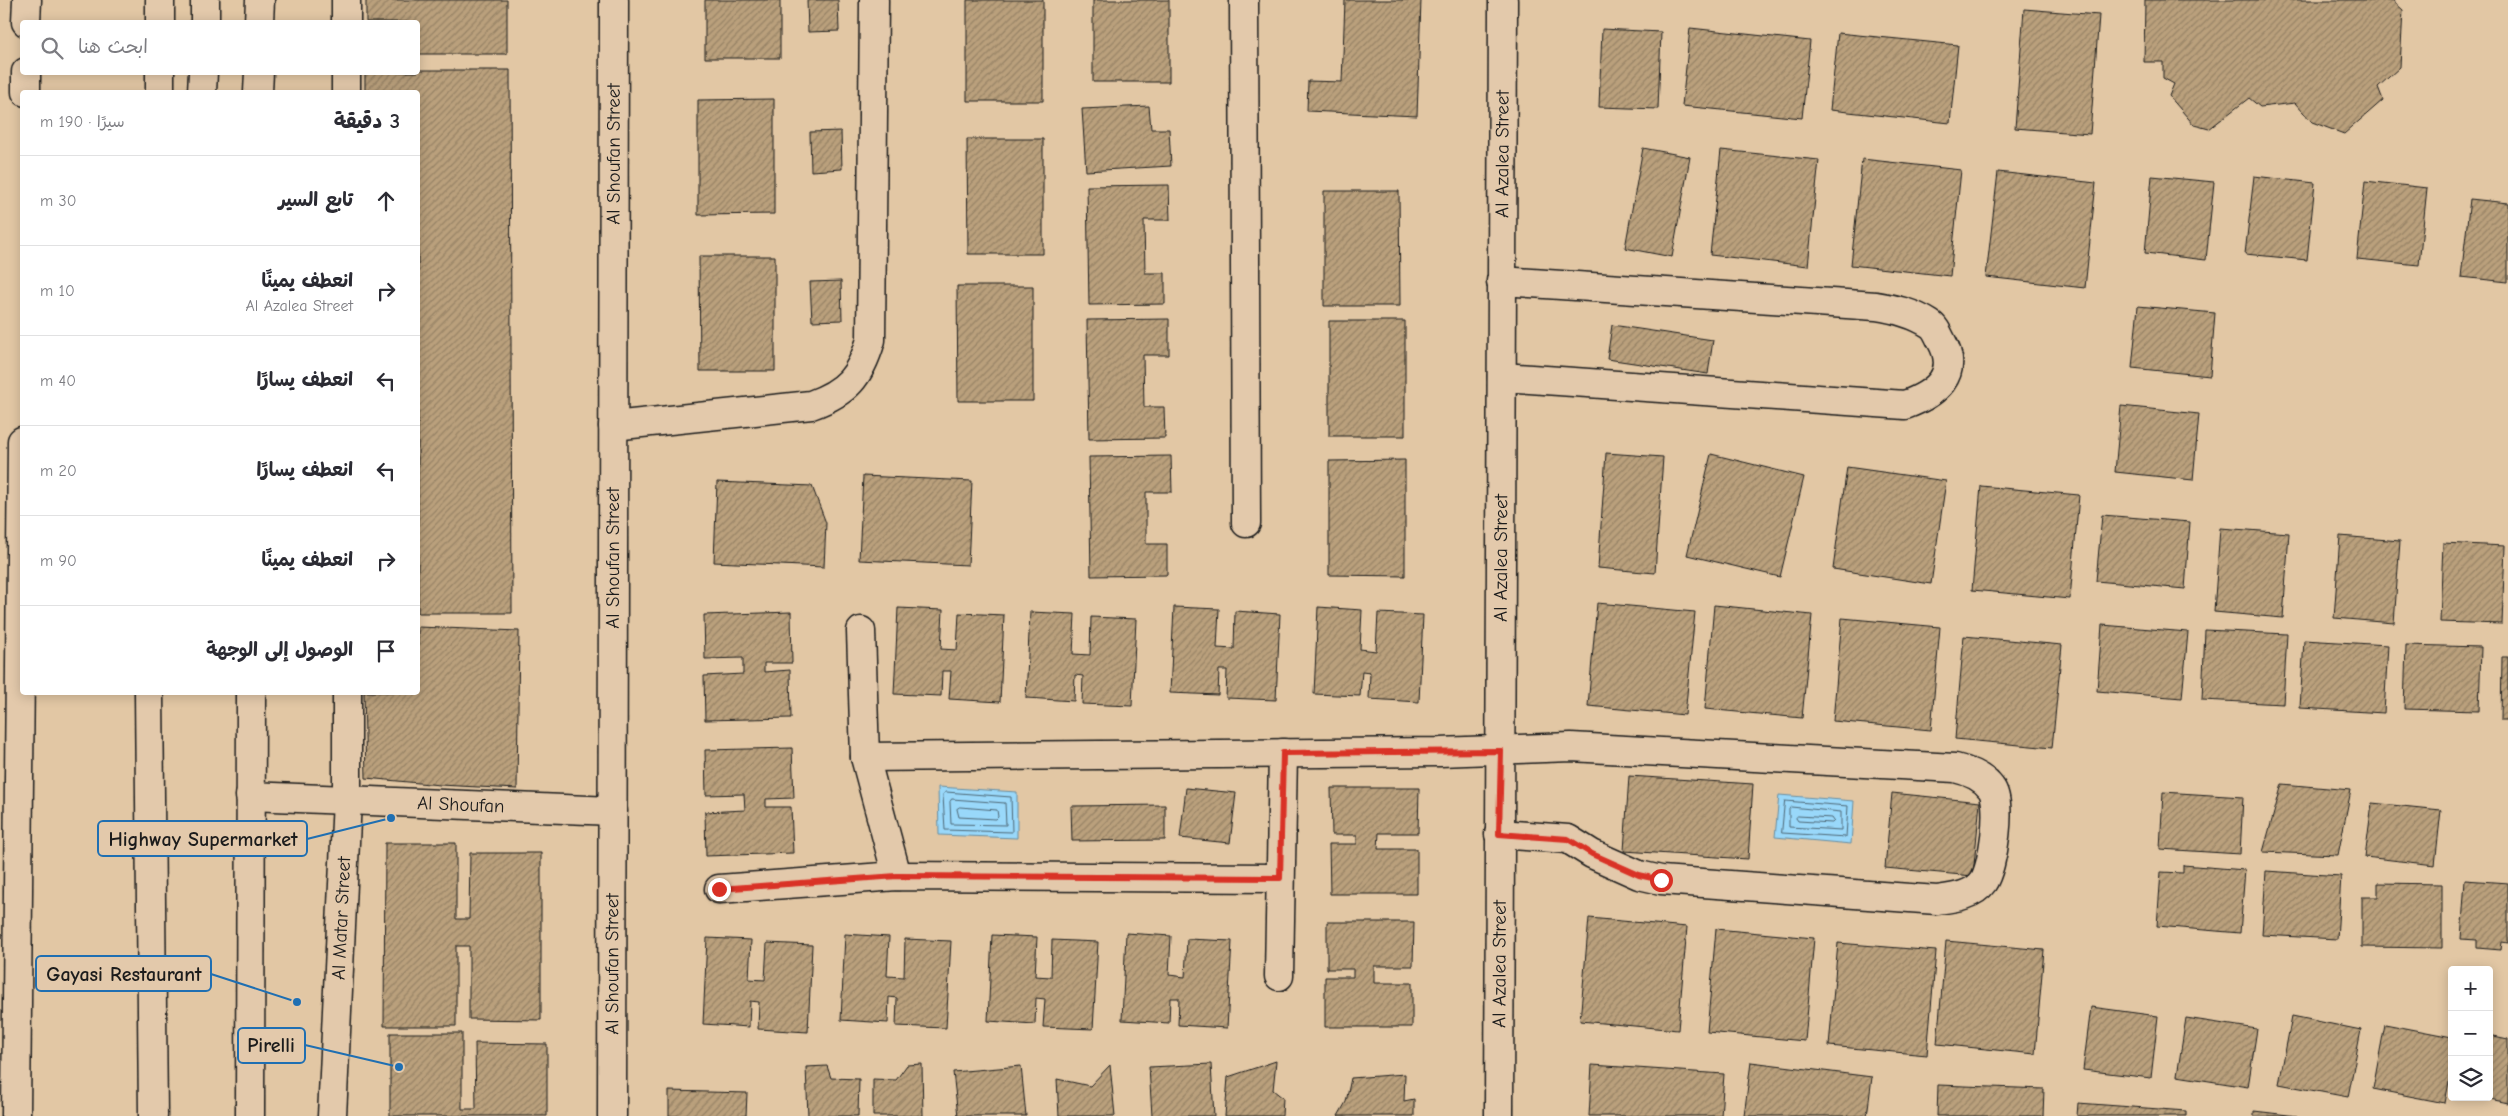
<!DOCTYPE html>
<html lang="ar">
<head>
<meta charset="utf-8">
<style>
  body { margin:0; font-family:"Comic Neue","Playpen Sans Arabic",sans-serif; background:#f2f2f3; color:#2b2b33; direction:rtl }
  .controls { position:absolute; right:15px; bottom:15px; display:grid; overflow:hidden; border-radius:5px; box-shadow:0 2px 12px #0003 }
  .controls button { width:45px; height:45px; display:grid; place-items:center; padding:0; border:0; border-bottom:1px solid #e1e1e2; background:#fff; color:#2b2b33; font:25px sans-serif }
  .stop { position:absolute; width:15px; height:15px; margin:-11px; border:4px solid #d93025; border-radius:50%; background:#fff }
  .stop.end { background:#d93025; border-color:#fff; box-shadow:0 1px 5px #0008 }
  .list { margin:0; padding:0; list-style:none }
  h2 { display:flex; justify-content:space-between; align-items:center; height:65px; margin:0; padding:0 20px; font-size:21px }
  h2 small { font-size:16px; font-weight:400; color:#7c7c81 }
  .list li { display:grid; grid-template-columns:32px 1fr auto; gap:15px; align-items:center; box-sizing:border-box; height:90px; padding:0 20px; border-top:1px solid #e1e1e2 }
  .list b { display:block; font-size:19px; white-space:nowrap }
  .list p { margin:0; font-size:16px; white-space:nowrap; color:#7c7c81 }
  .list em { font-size:16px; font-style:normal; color:#7c7c81 }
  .icon { flex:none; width:28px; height:28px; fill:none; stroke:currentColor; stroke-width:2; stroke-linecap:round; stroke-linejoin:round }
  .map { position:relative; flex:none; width:2508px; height:1116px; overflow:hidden; direction:ltr }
  .search { position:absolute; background:#fff; box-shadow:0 2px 12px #0003; left:20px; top:20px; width:400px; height:55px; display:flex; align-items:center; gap:12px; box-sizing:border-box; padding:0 18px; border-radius:5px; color:#7c7c81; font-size:19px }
  .panel { position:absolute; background:#fff; box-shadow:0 2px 12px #0003; left:20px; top:90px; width:400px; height:605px; border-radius:5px; direction:rtl }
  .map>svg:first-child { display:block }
  .water { fill:#99d8fa; stroke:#678da1 }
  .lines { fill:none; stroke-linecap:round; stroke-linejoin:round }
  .shore { stroke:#4e6775; stroke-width:1 }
  .building { fill:url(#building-hatch); stroke:#1c1c1c }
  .street-casing { stroke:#1c1c1c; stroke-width:31 }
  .secondary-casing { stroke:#1c1c1c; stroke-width:31 }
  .highway-casing { stroke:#1c1c1c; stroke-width:31 }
  .street { stroke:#e3c9ab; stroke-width:28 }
  .secondary { stroke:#e3c9ab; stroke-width:28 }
  .highway { stroke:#e3c9ab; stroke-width:28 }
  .route { stroke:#d93025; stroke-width:6 }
  .labels { text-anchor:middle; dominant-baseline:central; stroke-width:4.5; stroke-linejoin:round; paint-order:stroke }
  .street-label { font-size:19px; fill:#1c1c1c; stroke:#e3c9ab }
  .leader { fill:none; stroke:#1f6fb2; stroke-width:2 }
  .callout-dot { fill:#1f6fb2; stroke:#e3c9ab; stroke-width:2 }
  .callout { fill:#e3c9ab; stroke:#1f6fb2; stroke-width:2 }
  .callout-label { font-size:20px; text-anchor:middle; font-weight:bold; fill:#1c1c1c }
</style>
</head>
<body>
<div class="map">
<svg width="2508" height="1116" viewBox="0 0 2508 1116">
  <defs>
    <pattern id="building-hatch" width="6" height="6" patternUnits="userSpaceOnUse" patternTransform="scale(1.25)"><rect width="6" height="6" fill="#baa07c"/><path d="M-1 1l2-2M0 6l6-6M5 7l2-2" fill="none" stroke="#968265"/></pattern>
  </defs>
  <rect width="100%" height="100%" fill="#e2c7a4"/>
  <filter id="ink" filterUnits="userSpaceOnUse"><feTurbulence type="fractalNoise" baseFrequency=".02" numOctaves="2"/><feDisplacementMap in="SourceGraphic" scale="10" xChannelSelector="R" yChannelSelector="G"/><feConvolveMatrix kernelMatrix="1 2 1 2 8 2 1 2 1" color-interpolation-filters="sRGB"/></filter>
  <g filter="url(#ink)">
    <path class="water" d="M938 787 1017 792V838L939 835Z
      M1779 795 1854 801 1851 844 1775 837Z"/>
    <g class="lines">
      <path class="shore" d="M946 792 1011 797 1012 832 945 830 943 795Z
        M952 799 1005 803 1006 825 951 824 950 802Z
        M1785 801 1848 806 1846 837 1782 833Z
        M960 807 997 810 998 817 996 819 959 817 957 809Z
        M1791 807 1841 812V830L1789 827V810Z
        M1798 816 1832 818 1834 821 1832 823 1798 821 1796 818Z"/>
    </g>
    <path class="building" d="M366 0H507V54H418V22H366Z
      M705 0H780V58H705Z
      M807 0H838L839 31 808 32Z
      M967 0H1043V101H967Z
      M1093 0H1169V82H1093Z
      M1345 0H1421L1417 116 1307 111 1308 81 1342 82Z
      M2145 0H2392L2403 10 2400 67 2378 87 2383 100 2344 134 2312 122 2295 103 2260 107 2249 98 2209 129 2194 125 2169 96 2174 84 2163 78V62H2144Z
      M2024 9 2099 15 2090 134 2015 128Z
      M1690 28 1810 41 1802 118 1682 106Z
      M1602 29 1661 32 1658 109 1599 107Z
      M1838 33 1958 45 1950 123 1830 110Z
      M418 70H510L512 613H418V92H365V72H418Z
      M774 99V214L698 215V100Z
      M1149 106 1151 129H1169L1171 166 1086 171 1082 109Z
      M841 131 842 169 811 171 810 132Z
      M967 139H1043V254H968Z
      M1643 148 1690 157 1672 257 1625 248Z
      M1721 150 1819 160 1808 266 1710 255Z
      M1862 159 1961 170 1950 276 1851 265Z
      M1998 172 2096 183 2085 288 1986 277Z
      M2152 176 2214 182 2206 260 2145 253Z
      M2254 176 2315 183 2307 260 2245 254Z
      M2365 181 2427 188 2419 265 2357 259Z
      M1169 185 1170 220H1144L1145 273H1165V304L1089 305 1087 186Z
      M1324 191H1399L1400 306H1324Z
      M2470 199 2508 203V282L2461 277Z
      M699 256H775V371H700Z
      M841 281 842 320 812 321 810 282Z
      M957 286H1033V401H958Z
      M2138 306 2215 313 2210 376 2132 368Z
      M1169 319V355H1143L1144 407H1164L1165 438 1089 439 1087 320Z
      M1329 321H1405V436H1329Z
      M1612 325 1713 340 1708 374 1607 359Z
      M2121 406 2199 414 2193 480 2115 472Z
      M1606 453 1663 457 1655 573 1598 568Z
      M1711 454 1804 477 1780 577 1687 555Z
      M1171 456 1172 492H1146V544H1167V575L1091 576 1089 457Z
      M1405 460V576L1329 575V461Z
      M1847 467 1946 481 1931 584 1833 569Z
      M863 476 972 481 968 565 859 560Z
      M717 482 812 486 826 523 824 567 714 562Z
      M1981 486 2079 495 2070 599 1972 590Z
      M2102 515 2190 522 2185 589 2096 581Z
      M2220 528 2289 533 2283 618 2214 612Z
      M2340 536 2400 541 2394 623 2334 618Z
      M2443 543 2505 546 2502 624 2440 622Z
      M1597 603 1695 612 1685 715 1588 706Z
      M1714 605 1812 615 1802 718 1705 709Z
      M1174 607 1219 609 1217 648 1234 649 1235 611 1280 614 1276 700 1226 698 1227 670H1219L1218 695 1170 693Z
      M1318 607 1362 610 1360 649 1376 651 1378 613 1423 615 1419 702 1369 699 1370 672 1362 671 1360 696 1314 694Z
      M898 608 943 610 941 649 957 650 959 613 1004 615 1000 702 949 699 951 671H942L941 696 894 694Z
      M791 612 792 663H764V672L790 670 791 718 705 720 704 676 743 674V658L705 659 704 615Z
      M1030 612 1075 614 1073 654 1090 655 1091 617 1136 619 1132 706 1082 704 1083 676 1075 675 1074 701 1026 698Z
      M1842 618 1940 627 1931 730 1833 721Z
      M2102 625 2188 632 2182 698 2097 691Z
      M418 627 519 631 517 789 440 785 366 778 364 692H418Z
      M2205 630 2287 634 2283 704 2202 700Z
      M1964 636 2062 645 2052 748 1955 739Z
      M2304 640 2388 645 2384 713 2300 708Z
      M2406 645 2481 647 2479 711 2404 709Z
      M2502 657H2508V720H2501Z
      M792 748 794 798 766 799V807H791L793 853 706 856 705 812 745 810 744 794 706 795 705 750Z
      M1629 776 1753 784 1748 859 1624 851Z
      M2282 784 2351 790 2338 855 2263 852Z
      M1186 788 1236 793 1230 843 1180 838Z
      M1331 788H1419L1418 833H1379L1378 849H1417V894H1330L1329 844H1357V835H1332Z
      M2163 792 2243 797 2240 854 2160 849Z
      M1892 793 1980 802 1973 876 1885 868Z
      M2372 803 2441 810 2435 865 2365 857Z
      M1165 805V840L1072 841 1071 806Z
      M385 843H456V919H469L470 853H541V1020L469 1019V946H456V1026H384Z
      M2183 865 2245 870 2240 933 2157 926 2161 872 2183 873Z
      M2266 871 2341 876 2337 939 2262 935Z
      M2465 880 2508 883V943L2502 942 2501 950 2477 948V940L2461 939Z
      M2378 883 2442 884V948L2362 947V897H2378Z
      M1589 918 1687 927 1678 1030 1580 1021Z
      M1327 922H1414L1413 966H1374V983H1412V1027H1325V977H1353V969H1327Z
      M1716 929 1814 938 1805 1041 1707 1032Z
      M1126 933 1171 936 1169 975 1185 977 1187 939 1232 941 1227 1028 1178 1025 1179 998H1170L1169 1023 1122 1020Z
      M845 934 889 937 887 976 904 977 905 939 951 941 946 1028 896 1026 897 998 889 997 888 1023 841 1020Z
      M992 935 1037 937 1035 976 1051 977 1052 940 1098 942 1093 1029 1043 1027 1045 999 1036 998 1035 1024 988 1021Z
      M707 938 751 940 749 979 765 980 767 943 812 945 808 1032 758 1029 759 1002 750 1001 749 1027 703 1024Z
      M1946 941 2044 950 2035 1054 1937 1044Z
      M1838 943 1936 951 1927 1055 1829 1046Z
      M2091 1007 2158 1016 2151 1078 2083 1070Z
      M2292 1016 2361 1030 2348 1097 2279 1084Z
      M2186 1018 2257 1029 2248 1087 2177 1076Z
      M2385 1024 2452 1037V1066L2445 1103 2373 1089Z
      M390 1033H462V1109H476L475 1043 547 1044V1116H390Z
      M2489 1035 2508 1039V1103L2481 1097H2489Z
      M1276 1061 1273 1090 1283 1098 1282 1116H1225L1228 1077Z
      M1751 1062 1872 1077 1867 1116H1744Z
      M922 1064 923 1116H873V1079L896 1080 907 1065Z
      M1211 1064 1214 1116H1152L1149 1067Z
      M1110 1065 1115 1116H1059L1057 1079 1090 1086Z
      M1592 1065 1724 1074 1721 1116H1589Z
      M827 1066 831 1078 859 1079 858 1116H808L806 1067Z
      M1021 1066 1026 1116H958L953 1072Z
      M1405 1074 1404 1101 1414 1099V1116H1338L1346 1102 1351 1078Z
      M1938 1085 2044 1089 2043 1116H1937Z
      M669 1091 747 1093 746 1116H669Z
      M2078 1103 2186 1111V1116H2077Z
      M2254 1111 2297 1116H2254Z"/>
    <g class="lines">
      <defs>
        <g id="street">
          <path d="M1244 0 1246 523"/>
          <path d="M1501 281 1876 306C1895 309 1913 313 1930 324 1935 327 1938 334 1941 340 1961 375 1935 394 1905 405L1502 377"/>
          <path d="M613 426 811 405C847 392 860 377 871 340L874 0"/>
          <path d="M861 631 865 757 897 876"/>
          <path d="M865 757 1440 752 1571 747 1955 768C1968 771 1982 776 1991 788 2003 802 1993 868 1983 882 1973 896 1952 898 1937 900L1661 880 1639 875 1592 854 1568 839 1499 834"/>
          <path id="s1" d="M250 796 613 811"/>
          <path d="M719 889 897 876 1280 878"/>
          <path d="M1279 976 1283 753"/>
          <path id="s2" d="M612 1116 614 0"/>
          <path id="s3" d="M1499 1116 1503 0"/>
        </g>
        <g id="secondary">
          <path d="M346 0V22"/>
          <path d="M259 22 260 0"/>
          <path d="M346 72V92"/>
          <path d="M258 92 259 72"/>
          <path d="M250 1116 251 692"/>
          <path id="s4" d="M332 1116 347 800V692"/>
        </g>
        <path id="highway" d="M26 22 27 0
          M160 22V0
          M205 22V0
          M26 92V72
          M160 92V72
          M202 92 203 72
          M149 692 153 1116
          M16 1116 22 441"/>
      </defs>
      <use href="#street" class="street-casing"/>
      <use href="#secondary" class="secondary-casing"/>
      <use href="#highway" class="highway-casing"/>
      <use href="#street" class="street"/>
      <use href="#secondary" class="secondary"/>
      <use href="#highway" class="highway"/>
    </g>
  </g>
  <g class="lines" filter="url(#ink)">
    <path class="route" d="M719 889 897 876 1280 878 1283 753 1501 751 1499 834 1568 839 1592 854 1639 875 1661 880"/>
  </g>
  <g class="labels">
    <g class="street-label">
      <text stroke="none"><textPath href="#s2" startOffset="962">Al Shoufan Street</textPath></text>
      <text stroke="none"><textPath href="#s3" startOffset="962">Al Azalea Street</textPath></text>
      <text stroke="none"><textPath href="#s2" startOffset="558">Al Shoufan Street</textPath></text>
      <text stroke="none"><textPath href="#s3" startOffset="558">Al Azalea Street</textPath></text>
      <text stroke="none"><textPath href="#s1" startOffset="211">Al Shoufan</textPath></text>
      <text stroke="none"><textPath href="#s4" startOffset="198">Al Matar Street</textPath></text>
      <text stroke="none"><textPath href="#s2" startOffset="152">Al Shoufan Street</textPath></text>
      <text stroke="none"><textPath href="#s3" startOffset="152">Al Azalea Street</textPath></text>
    </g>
  </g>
  <path class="leader" d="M391 818L307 839M297 1002L211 974M399 1067L305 1045"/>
  <g class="callout-dot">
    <circle cx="391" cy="818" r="5"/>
    <circle cx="297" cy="1002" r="5"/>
    <circle cx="399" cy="1067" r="5"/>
  </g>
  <g class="callout">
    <rect x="98" y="821" width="209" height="35" rx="5"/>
    <rect x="36" y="956" width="175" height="35" rx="5"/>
    <rect x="238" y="1028" width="67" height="35" rx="5"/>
  </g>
  <g class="callout-label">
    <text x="203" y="846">Highway Supermarket</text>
    <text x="124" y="981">Gayasi Restaurant</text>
    <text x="271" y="1052">Pirelli</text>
  </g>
</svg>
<div class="controls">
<button>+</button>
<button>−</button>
<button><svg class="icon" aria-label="layers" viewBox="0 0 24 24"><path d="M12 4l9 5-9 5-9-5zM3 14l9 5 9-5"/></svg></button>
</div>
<div class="stop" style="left:1661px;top:880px"></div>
<div class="stop end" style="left:719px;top:889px"></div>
<div class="search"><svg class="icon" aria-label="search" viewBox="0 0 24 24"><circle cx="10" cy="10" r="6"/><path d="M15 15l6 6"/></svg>ابحث هنا</div>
<section class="panel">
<h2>3 دقيقة<small>سيرًا · 190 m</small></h2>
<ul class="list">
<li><svg class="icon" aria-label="ahead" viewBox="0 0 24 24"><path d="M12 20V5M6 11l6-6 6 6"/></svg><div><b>تابع السير</b></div><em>30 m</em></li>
<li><svg class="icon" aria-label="right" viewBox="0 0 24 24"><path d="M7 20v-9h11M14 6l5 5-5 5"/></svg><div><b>انعطف يمينًا</b><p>Al Azalea Street</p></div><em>10 m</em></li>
<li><svg class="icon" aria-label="left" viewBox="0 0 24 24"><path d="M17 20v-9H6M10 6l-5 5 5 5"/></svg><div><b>انعطف يسارًا</b></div><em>40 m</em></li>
<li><svg class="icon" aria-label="left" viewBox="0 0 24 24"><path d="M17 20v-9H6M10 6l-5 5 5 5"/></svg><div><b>انعطف يسارًا</b></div><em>20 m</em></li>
<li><svg class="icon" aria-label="right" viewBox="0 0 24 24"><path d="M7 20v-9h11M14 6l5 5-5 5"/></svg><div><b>انعطف يمينًا</b></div><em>90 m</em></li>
<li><svg class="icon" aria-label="arrive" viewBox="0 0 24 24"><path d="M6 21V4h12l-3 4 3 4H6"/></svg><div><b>الوصول إلى الوجهة</b></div></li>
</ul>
</section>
</div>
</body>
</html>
